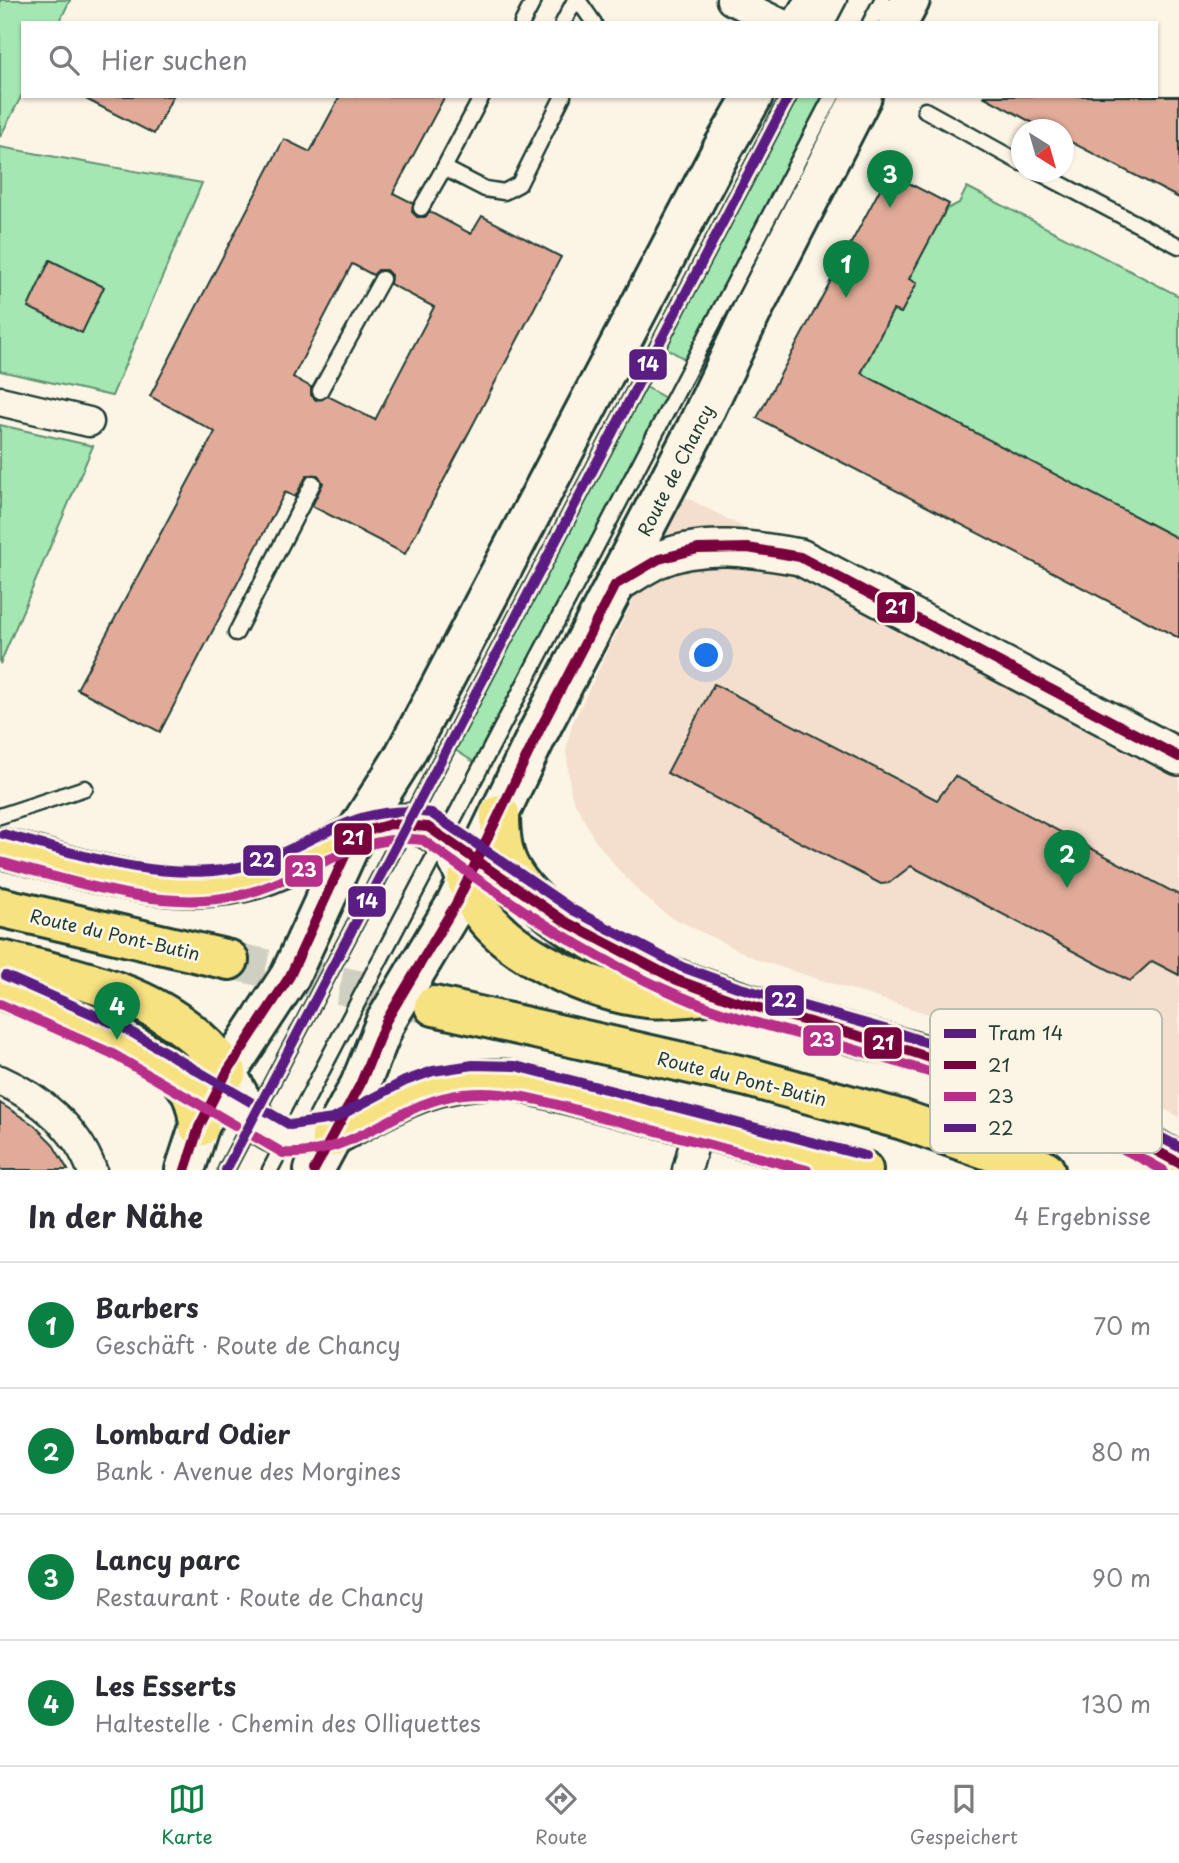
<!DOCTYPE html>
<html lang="de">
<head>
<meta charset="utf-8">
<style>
  body { margin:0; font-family:"Playpen Sans",sans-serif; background:#f7f7f7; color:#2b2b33 }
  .compass { position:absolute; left:1011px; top:119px; width:63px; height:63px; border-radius:50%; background:#fff; box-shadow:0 2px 5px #0004; rotate:143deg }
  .you { position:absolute; left:707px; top:656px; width:24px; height:24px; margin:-18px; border:5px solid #fff; border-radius:50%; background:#1a73e8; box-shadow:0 0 0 10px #1a73e833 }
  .badge { display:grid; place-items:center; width:46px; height:46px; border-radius:50%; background:#0b8043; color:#fff; font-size:23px; font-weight:700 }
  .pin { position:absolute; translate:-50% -58px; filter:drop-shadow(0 2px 4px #0008) }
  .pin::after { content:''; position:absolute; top:37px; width:24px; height:21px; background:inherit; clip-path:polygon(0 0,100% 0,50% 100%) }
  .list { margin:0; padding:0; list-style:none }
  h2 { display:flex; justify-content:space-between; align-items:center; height:91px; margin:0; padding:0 28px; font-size:30px }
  h2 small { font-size:23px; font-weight:400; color:#7c7c81 }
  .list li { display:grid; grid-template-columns:46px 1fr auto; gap:21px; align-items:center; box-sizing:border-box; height:126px; padding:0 28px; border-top:2px solid #e1e1e2 }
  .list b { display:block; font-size:26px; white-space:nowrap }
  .list p { margin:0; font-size:23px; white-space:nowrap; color:#7c7c81 }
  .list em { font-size:23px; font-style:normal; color:#7c7c81 }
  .icon { flex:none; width:38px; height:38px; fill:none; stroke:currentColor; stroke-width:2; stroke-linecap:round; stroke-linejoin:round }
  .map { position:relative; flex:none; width:1179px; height:1170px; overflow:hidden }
  .search { position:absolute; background:#fff; box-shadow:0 2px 5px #0004; left:21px; right:21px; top:21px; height:77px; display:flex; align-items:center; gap:18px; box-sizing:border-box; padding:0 24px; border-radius:0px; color:#7c7c81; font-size:26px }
  .sheet { height:595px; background:#fff }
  nav { display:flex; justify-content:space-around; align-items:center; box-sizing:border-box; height:98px; border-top:2px solid #e1e1e2; background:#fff; font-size:19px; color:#7c7c81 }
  nav a { display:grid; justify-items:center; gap:4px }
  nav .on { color:#0b8043 }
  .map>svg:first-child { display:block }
  .built { fill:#f4dfce }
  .green { fill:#a4e7b2; stroke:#629273; stroke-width:2 }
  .building { fill:#e2ab99; stroke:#1f3d34; stroke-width:2; fill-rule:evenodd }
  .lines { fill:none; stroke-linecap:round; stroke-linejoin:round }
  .primary-tunnel { stroke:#d0d0c2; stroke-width:38; stroke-dasharray:38 19; stroke-linecap:butt }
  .service-casing { stroke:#1f3d34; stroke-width:19 }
  .minor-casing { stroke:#1f3d34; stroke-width:33 }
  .tertiary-casing { stroke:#1f3d34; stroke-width:40 }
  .secondary-casing { stroke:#1f3d34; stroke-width:44 }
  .primary-casing { stroke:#1f3d34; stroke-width:44 }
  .service { stroke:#fcf5e5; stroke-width:14 }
  .minor { stroke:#fcf5e5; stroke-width:28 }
  .tertiary { stroke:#fcf5e5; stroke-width:35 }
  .secondary { stroke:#fcf5e5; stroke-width:38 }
  .primary { stroke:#f7e281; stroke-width:38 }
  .bus-1-casing { stroke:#fcf5e5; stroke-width:16 }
  .bus-2-casing { stroke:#fcf5e5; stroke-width:16 }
  .bus-3-casing { stroke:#fcf5e5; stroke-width:16 }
  .bus-1 { stroke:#78003c; stroke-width:10 }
  .bus-2 { stroke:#b82f89; stroke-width:10 }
  .bus-3 { stroke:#5a1e82; stroke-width:10 }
  .tram-1-casing { stroke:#fcf5e5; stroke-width:16 }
  .tram-1 { stroke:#5a1e82; stroke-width:10 }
  .labels { text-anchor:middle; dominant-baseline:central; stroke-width:5; stroke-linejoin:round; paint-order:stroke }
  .street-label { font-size:18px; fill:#1f3d34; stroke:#fcf5e5 }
  .key { fill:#fcf5e5; stroke:#babeb0; stroke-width:2 }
  .key-label { font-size:19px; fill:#1f3d34 }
  .line-badge { stroke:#fcf5e5; stroke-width:2.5 }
  .badge-label { font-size:19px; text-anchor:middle; font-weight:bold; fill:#fff }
</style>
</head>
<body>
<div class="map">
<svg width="1179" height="1170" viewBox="0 0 1179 1170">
  <rect width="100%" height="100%" fill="#fcf5e5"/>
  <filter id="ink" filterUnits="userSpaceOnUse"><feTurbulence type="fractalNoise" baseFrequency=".0143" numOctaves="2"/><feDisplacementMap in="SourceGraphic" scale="14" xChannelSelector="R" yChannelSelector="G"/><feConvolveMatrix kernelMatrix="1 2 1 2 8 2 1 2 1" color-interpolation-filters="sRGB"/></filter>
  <g filter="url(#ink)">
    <path class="built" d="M684 496 1179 757V1117L1138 1095 1020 1043 758 960 667 915 641 894 616 867 594 839 571 795 566 750 572 724Z"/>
    <path class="green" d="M0 0H70L59 23H23V93L0 137Z
      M798 96H823L685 359 666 348Z
      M0 147 202 183 112 396 0 371Z
      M967 187 1179 296V539L861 374 893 310 901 313 916 283 909 279 945 210 959 203Z
      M646 387 665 398 474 762 455 750Z
      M0 425 93 446 0 664Z"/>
    <path class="building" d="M80 96H173L154 134Z
      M340 96H445L393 193 413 203 412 212 417 217H425L430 212 471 234 482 216 561 257 405 554 312 506 323 483 318 475H307L295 497 285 492 160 732 77 689 215 432 150 396 284 139 310 152ZM352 264 373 275 378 270H386L391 275 390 284 434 307 375 420 328 396 316 400 311 395V387L293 377Z
      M983 96H1179V198L1063 138V130H1046Z
      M886 178 902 186 905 181 949 204 909 279 917 283 901 313 893 310 861 373 1179 539V638L757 418Z
      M50 260 104 287 82 333 28 307Z
      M714 684 937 800 955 776 1179 895V975L1152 961 1130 981 911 866 889 883 881 884 667 773Z
      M0 1103 34 1125 52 1143 68 1170H0Z"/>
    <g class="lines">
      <path class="primary-tunnel" d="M229 960 432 1006"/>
      <defs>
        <path id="service" d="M578 0 594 23
          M522 23 534 0
          M563 23 575 0
          M827 23 839 0
          M870 23 882 0
          M482 96 444 168 485 189 504 192 519 184 563 96
          M925 110 1021 163
          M1038 172 1179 246
          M421 208 444 168
          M320 391 382 279
          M236 633 313 483
          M0 816 85 788
          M226 1170 789 96
          M270 1170 832 96"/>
        <path id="minor" d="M731 0 780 23
          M0 401 89 422
          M0 1080C40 1098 77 1128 92 1170
          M687 1170 699 1126"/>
        <path id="tertiary" d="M615 585C629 577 643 567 658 560 702 540 754 549 800 557L1179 757"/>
        <path id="secondary" d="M802 23 816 0
          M898 23 910 0
          M355 834C413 813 444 821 467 881
          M227 1072C250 1124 272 1148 331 1137
          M185 1170 199 1127 227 1072 290 976 355 834 403 758 719 155 753 96
          M314 1170 360 1085 386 1021 457 902 539 731 696 429 753 309 862 96"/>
        <path id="primary" d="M500 814C500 831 501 850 509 866 563 973 841 1027 951 1063 1029 1089 1109 1121 1179 1163
          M0 848C81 867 174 904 257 878 291 867 323 849 355 834
          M467 881C470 889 472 899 477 906 509 955 591 992 648 998 667 1000 688 997 707 995
          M0 907 229 960
          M0 960C83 979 176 997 227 1072
          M0 989C49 1009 143 1042 180 1078 194 1092 198 1109 199 1127
          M434 1006 748 1077 903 1120 1045 1170
          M331 1137C394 1103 439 1073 513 1080L863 1170"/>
      </defs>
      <use href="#service" class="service-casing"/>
      <use href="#minor" class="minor-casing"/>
      <use href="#tertiary" class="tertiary-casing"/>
      <use href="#secondary" class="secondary-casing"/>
      <use href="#primary" class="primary-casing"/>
      <use href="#service" class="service"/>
      <use href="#minor" class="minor"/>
      <use href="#tertiary" class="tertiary"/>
      <use href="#secondary" class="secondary"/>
      <use href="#primary" class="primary"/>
      <defs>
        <path id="bus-1" d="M185 1170 199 1127 227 1072 290 976 355 834 391 824 428 827 566 922 677 980 732 1000 891 1045 1018 1087 1101 1121 1179 1163
          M314 1170 360 1085 386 1021 457 902 539 731 615 585 659 559 698 549 748 548 800 557 1179 757"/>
        <path id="bus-2" d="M0 862C74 881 159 912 236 896 300 883 355 831 423 840 513 906 605 969 710 1008 756 1025 805 1035 853 1049 960 1080 1065 1115 1163 1170
          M0 1004 111 1053 283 1153C355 1157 396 1102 463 1094 513 1088 562 1107 610 1119 676 1136 741 1153 807 1170"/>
        <path id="bus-3" d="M3 834C75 853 154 881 229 869 305 857 346 800 431 813L573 910 682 967 737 987 895 1032 1023 1074 1106 1109 1179 1147
          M6 976 124 1028 290 1125 333 1119 405 1081 433 1071 473 1065 516 1066 866 1156"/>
      </defs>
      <use href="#bus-1" class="bus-1-casing"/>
      <use href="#bus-2" class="bus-2-casing"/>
      <use href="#bus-3" class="bus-3-casing"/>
      <use href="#bus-1" class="bus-1"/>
      <use href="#bus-2" class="bus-2"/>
      <use href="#bus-3" class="bus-3"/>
      <defs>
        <path id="tram-1" d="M226 1170 789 96"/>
      </defs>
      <use href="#tram-1" class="tram-1-casing"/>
      <use href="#tram-1" class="tram-1"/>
    </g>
  </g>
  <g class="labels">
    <g class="street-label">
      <text transform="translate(675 470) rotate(-63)">Route de Chancy</text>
      <text transform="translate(115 934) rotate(13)">Route du Pont-Butin</text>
      <text transform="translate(742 1078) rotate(14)">Route du Pont-Butin</text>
    </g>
  </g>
  <rect x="930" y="1009" width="232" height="144" rx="10" class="key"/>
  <rect x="944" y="1029" width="32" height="9" fill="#5a1e82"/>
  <rect x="944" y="1061" width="32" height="8" fill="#78003c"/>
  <rect x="944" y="1092" width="32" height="9" fill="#b82f89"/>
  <rect x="944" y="1124" width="32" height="8" fill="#5a1e82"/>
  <g class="key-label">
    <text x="988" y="1040">Tram 14</text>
    <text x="988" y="1072">21</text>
    <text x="988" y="1103">23</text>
    <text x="988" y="1135">22</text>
  </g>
  <g class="line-badge">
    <rect x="628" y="348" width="40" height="33" rx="7" fill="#5a1e82"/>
    <rect x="876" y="591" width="40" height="33" rx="7" fill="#78003c"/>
    <rect x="333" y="822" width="40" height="34" rx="7" fill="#78003c"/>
    <rect x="242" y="844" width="40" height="33" rx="7" fill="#5a1e82"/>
    <rect x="284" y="854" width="40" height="34" rx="7" fill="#b82f89"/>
    <rect x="347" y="885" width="40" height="33" rx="7" fill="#5a1e82"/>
    <rect x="764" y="984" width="41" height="33" rx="7" fill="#5a1e82"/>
    <rect x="802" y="1024" width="40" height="33" rx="7" fill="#b82f89"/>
    <rect x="863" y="1026" width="40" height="34" rx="7" fill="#78003c"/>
  </g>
  <g class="badge-label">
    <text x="648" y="371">14</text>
    <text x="896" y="614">21</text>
    <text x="353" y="845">21</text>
    <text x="262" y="867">22</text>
    <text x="304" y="877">23</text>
    <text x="367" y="908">14</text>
    <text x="784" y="1007">22</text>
    <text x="822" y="1047">23</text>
    <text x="883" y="1050">21</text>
  </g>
</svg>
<svg class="compass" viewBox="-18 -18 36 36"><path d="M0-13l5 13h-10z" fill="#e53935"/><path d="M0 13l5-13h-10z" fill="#7c7c81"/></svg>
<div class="you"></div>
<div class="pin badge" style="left:846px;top:298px">1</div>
<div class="pin badge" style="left:1067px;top:888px">2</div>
<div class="pin badge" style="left:890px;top:208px">3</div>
<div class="pin badge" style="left:117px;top:1040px">4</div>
<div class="search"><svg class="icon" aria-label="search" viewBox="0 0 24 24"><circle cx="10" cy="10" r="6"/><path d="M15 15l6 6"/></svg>Hier suchen</div>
</div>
<section class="sheet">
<h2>In der Nähe<small>4 Ergebnisse</small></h2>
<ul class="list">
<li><span class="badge">1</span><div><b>Barbers</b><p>Geschäft · Route de Chancy</p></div><em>70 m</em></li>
<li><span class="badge">2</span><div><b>Lombard Odier</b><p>Bank · Avenue des Morgines</p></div><em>80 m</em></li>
<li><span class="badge">3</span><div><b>Lancy parc</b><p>Restaurant · Route de Chancy</p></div><em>90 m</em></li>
<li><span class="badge">4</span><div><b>Les Esserts</b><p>Haltestelle · Chemin des Olliquettes</p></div><em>130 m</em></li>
</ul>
</section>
<nav>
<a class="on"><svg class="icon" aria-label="map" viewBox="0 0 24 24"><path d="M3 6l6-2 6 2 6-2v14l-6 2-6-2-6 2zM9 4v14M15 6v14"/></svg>Karte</a>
<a><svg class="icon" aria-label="directions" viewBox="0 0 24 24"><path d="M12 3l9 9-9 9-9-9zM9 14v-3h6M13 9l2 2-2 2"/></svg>Route</a>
<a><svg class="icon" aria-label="saved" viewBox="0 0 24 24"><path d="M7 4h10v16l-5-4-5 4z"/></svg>Gespeichert</a>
</nav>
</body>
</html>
